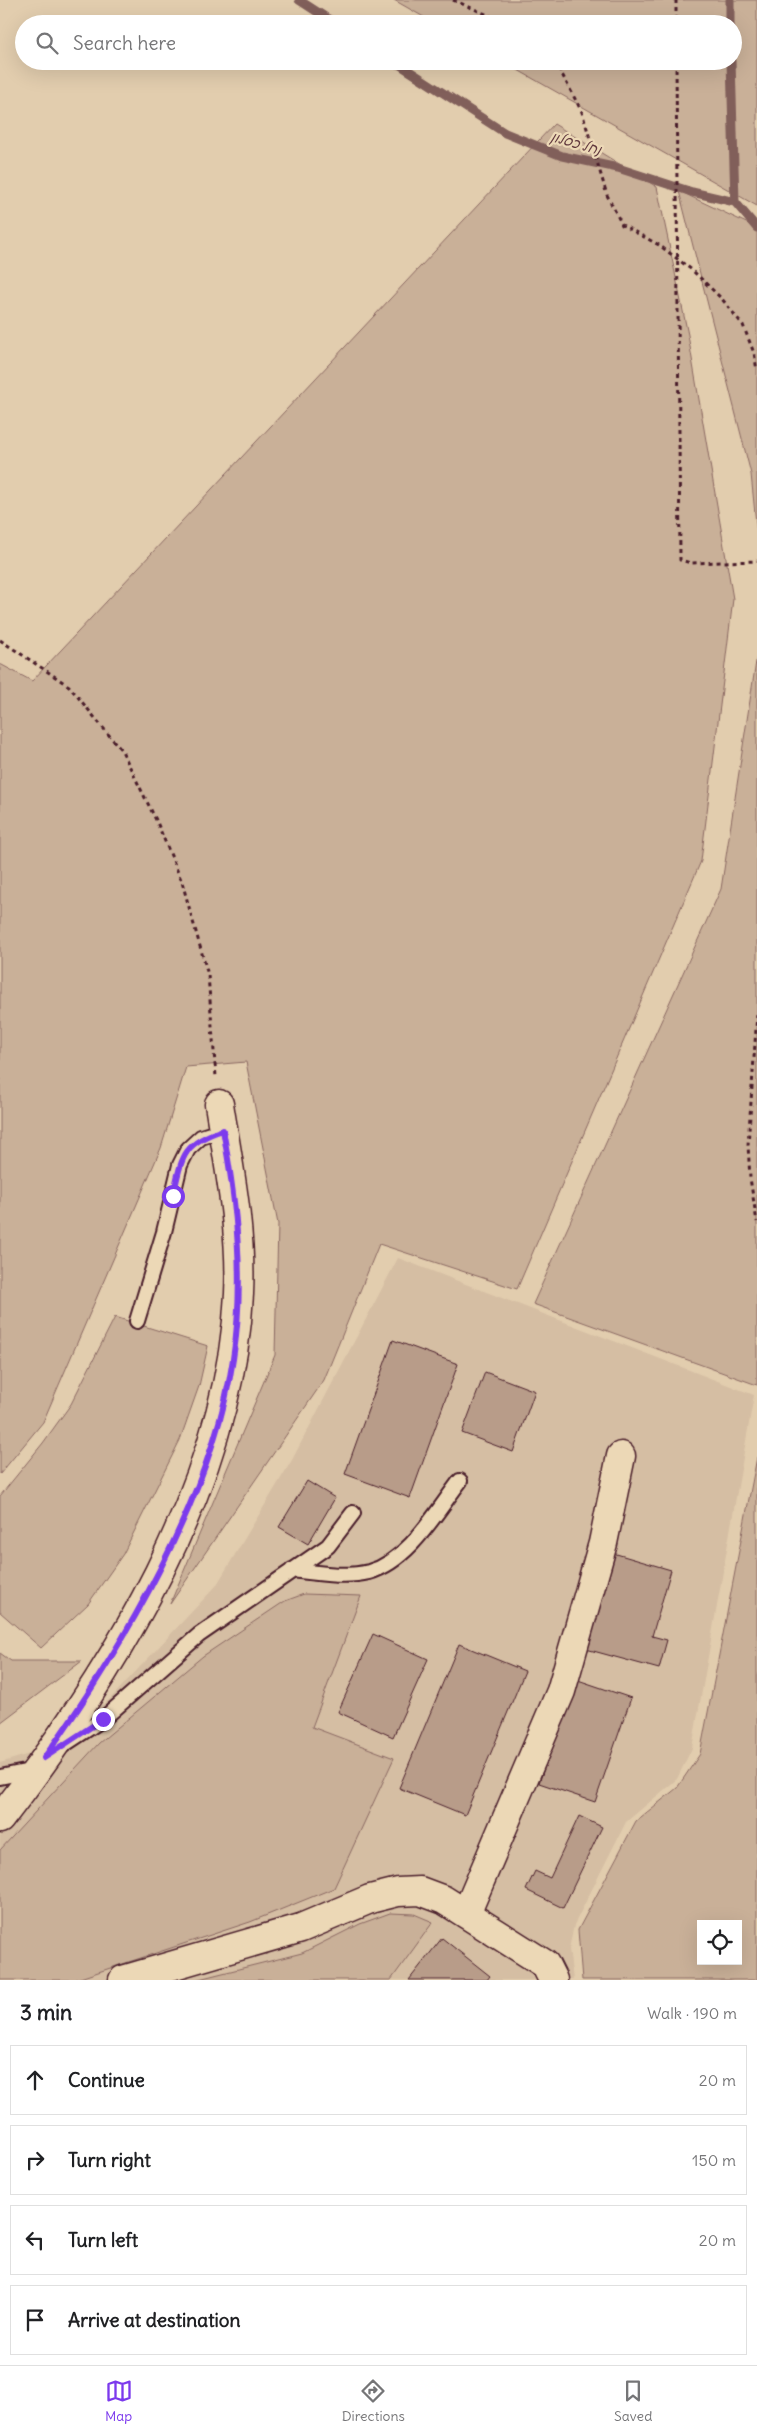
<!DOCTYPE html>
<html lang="en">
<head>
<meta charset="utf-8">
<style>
  body { margin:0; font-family:Delius,"Playpen Sans Hebrew",sans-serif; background:#f6f6f6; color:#202124 }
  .controls { position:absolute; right:15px; bottom:15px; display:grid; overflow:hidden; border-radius:0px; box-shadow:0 5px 20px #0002 }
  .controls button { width:45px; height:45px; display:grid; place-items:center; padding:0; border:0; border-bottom:1px solid #e0e0e0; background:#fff; color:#202124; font:25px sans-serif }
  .stop { position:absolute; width:15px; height:15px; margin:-11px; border:4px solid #7c3aed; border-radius:50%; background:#fff }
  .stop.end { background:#7c3aed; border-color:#fff; box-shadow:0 1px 5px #0008 }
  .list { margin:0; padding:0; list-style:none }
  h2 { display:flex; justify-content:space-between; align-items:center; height:65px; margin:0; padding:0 20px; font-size:21px }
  h2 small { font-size:16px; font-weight:400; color:#757577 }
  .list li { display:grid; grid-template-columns:32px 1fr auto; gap:15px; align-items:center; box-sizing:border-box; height:70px; margin:0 10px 10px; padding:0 10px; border:1px solid #e0e0e0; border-radius:0px }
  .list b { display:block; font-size:19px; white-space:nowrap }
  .list em { font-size:16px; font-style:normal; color:#757577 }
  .icon { flex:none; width:28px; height:28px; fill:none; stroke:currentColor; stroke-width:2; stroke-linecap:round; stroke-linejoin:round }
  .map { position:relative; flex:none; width:757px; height:1980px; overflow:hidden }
  .search { position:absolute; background:#fff; box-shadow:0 5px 20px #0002; left:15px; right:15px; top:15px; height:55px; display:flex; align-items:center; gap:12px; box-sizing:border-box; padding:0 18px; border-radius:28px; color:#757577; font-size:19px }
  .sheet { height:385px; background:#fff }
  nav { display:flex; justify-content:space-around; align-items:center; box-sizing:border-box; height:70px; border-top:1px solid #e0e0e0; background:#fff; font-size:14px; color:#757577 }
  nav a { display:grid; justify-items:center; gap:2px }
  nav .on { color:#7c3aed }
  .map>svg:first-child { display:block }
  .built { fill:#d5bea3 }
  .green { fill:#c9b098; stroke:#8a6862; fill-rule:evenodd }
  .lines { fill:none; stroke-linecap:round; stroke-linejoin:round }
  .stream { stroke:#815e5a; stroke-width:9 }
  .building { fill:#b89c89; stroke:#4a1f2b }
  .service-casing { stroke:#4a1f2b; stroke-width:18 }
  .minor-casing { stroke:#4a1f2b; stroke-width:31 }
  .path { stroke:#4a1f2b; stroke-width:3; stroke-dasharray:4 4; stroke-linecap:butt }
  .service { stroke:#ecd8b6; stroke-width:14 }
  .minor { stroke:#ecd8b6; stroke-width:28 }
  .route { stroke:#7c3aed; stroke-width:6 }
  .labels { text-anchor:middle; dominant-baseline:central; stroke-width:4.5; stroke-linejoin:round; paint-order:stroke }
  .water-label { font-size:14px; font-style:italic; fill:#61393e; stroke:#ecd8b6 }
</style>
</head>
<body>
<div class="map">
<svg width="757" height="1980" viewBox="0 0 757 1980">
  <rect width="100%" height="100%" fill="#e2cdae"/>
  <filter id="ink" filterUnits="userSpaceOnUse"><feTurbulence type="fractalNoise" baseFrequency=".02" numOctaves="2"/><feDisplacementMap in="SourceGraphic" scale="10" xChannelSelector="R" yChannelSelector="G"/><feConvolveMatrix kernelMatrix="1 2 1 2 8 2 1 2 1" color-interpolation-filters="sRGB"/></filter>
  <g filter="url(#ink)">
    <path class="built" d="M398 1258 754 1395 692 1748 677 1779 626 1822 574 1925 569 1949 573 1980H0V1763L29 1754 109 1700 216 1586 292 1460Z"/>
    <path class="green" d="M394 0H757V206L502 61H733V24H436Z
      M554 124 657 187 688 335 733 599 701 861 517 1289 379 1244 324 1380 170 1604 275 1355 278 1224 246 1062 186 1067 161 1148 43 1422 0 1474V664L32 681Z
      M679 191 757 228V534L751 474Z
      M757 655V1385L533 1304 721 889Z
      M115 1317 208 1346 199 1386 180 1440 123 1554 88 1604 41 1648 0 1612V1496L43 1443 71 1404Z
      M757 1457V1980H582L578 1930 636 1821 677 1788 700 1754ZM701 1924H738V1961H701Z
      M304 1594 361 1596 312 1727 394 1758 334 1888 250 1922 74 1980H0V1850L99 1743 203 1656 285 1601Z
      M0 1653 11 1661H82L0 1723Z
      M390 1913 414 1914 433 1922 391 1980H195L302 1953 360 1924Z"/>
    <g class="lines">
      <path class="stream" d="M299 0 336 24
        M730 0V24
        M394 61 505 133 562 156 618 168 692 192 735 202 757 228
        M731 61 735 202"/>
    </g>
    <path class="building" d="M393 1340 458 1364 410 1498 345 1474Z
      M485 1372 535 1391 513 1452 462 1433Z
      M307 1481 335 1498 308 1544 279 1527Z
      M613 1553 671 1570 652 1636 667 1640 659 1669 586 1649Z
      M373 1634 428 1659 393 1737 338 1712Z
      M459 1644 525 1671 465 1815 399 1788Z
      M575 1679 631 1698 595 1802 539 1783Z
      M579 1816 602 1827 563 1908 526 1890 535 1871 550 1878Z
      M442 1938 490 1976 487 1980H409Z"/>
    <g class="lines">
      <defs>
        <path id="service" d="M137 1321 164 1232 180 1165 188 1149 201 1137 223 1130
          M292 1570C317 1573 345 1578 369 1572 409 1561 436 1512 460 1481
          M62 1746 103 1719 199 1635 328 1546 353 1513
          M0 1777 35 1770"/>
        <path id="minor" d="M0 1819C114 1672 230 1484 239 1294 242 1230 229 1167 219 1104
          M466 1914 561 1691 603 1543 621 1456
          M123 1980 301 1928 370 1899 398 1892 420 1891 444 1900 545 1964 553 1980"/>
      </defs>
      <use href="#service" class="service-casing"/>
      <use href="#minor" class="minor-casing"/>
      <path class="path" d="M453 0 509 24
        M676 0V24
        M555 61 582 112 607 195 622 225 659 245 692 270 722 299 743 325 754 353 757 370
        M676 61 680 560 691 563 757 561
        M0 640 69 686 122 751 156 820 182 882 208 975 216 1077
        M757 1014 748 1145 750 1178 757 1222"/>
      <use href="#service" class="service"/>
      <use href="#minor" class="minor"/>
    </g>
  </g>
  <g class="lines" filter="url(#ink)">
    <path class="route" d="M103 1719 44 1758C123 1648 213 1494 233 1359 245 1282 237 1206 223 1130 182 1143 182 1157 173 1196"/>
  </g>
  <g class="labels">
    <g class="water-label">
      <text transform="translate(576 143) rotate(16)">נחל כסלון</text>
    </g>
  </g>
</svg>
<div class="controls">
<button><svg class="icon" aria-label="locate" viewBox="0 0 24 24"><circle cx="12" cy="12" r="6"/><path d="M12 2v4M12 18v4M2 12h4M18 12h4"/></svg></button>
</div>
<div class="stop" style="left:173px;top:1196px"></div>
<div class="stop end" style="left:103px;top:1719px"></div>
<div class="search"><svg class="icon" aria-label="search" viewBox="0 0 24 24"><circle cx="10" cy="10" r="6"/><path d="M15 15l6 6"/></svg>Search here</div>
</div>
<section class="sheet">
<h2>3 min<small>Walk · 190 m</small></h2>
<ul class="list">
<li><svg class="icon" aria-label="ahead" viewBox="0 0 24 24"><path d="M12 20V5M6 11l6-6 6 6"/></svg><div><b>Continue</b></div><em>20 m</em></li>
<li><svg class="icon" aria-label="right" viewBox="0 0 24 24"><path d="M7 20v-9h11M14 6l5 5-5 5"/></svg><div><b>Turn right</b></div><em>150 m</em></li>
<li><svg class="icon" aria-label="left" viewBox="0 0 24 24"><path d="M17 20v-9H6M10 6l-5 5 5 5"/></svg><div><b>Turn left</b></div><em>20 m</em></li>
<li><svg class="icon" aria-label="arrive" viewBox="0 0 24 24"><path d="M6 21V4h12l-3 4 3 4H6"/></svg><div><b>Arrive at destination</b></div></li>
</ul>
</section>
<nav>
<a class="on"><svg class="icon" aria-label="map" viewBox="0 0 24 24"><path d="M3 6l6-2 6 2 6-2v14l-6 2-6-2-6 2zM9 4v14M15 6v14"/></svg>Map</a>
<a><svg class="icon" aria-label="directions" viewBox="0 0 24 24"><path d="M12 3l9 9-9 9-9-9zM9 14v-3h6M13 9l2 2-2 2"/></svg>Directions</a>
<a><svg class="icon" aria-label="saved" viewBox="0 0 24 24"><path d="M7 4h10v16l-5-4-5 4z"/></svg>Saved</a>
</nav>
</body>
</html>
